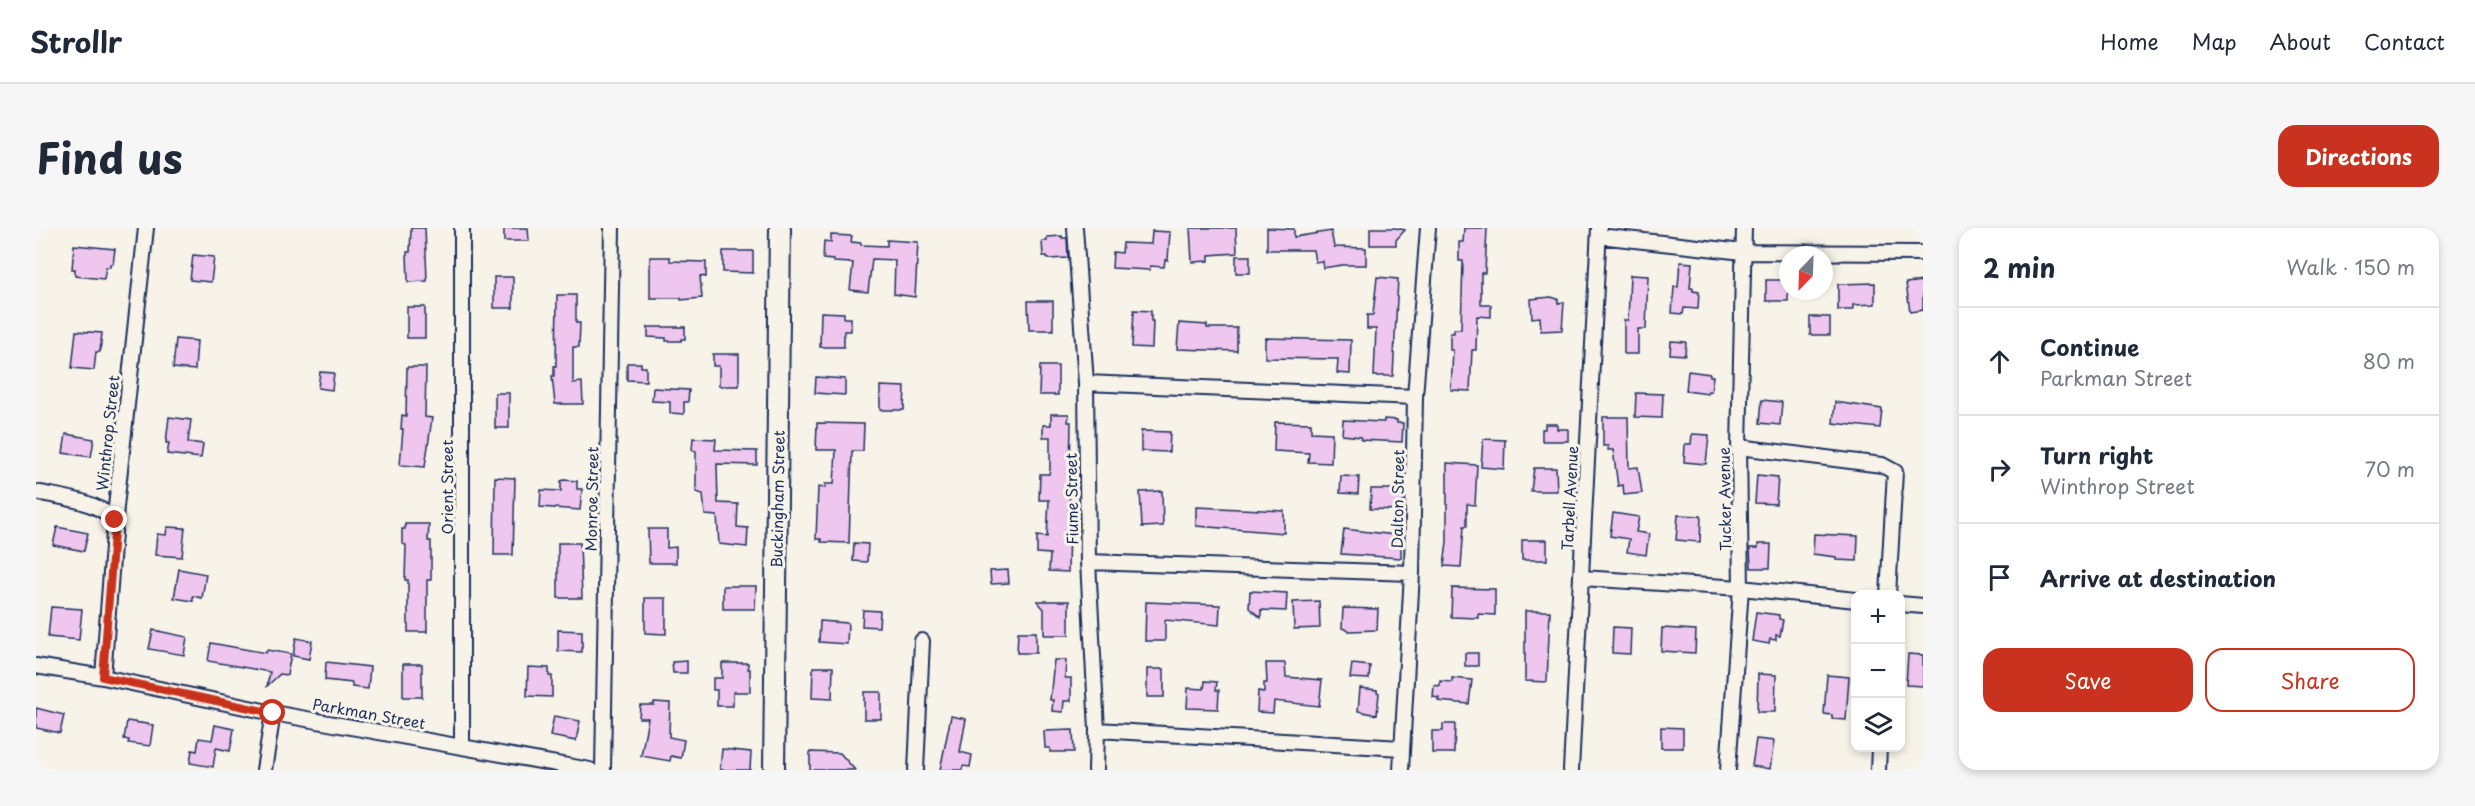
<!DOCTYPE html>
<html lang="en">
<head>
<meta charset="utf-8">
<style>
  body { margin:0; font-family:"Playpen Sans",sans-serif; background:#f6f6f7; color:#1f2937 }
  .controls { position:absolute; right:18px; bottom:18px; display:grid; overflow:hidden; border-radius:12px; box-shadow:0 3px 9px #0003 }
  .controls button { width:54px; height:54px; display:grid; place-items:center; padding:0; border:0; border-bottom:2px solid #e0e1e3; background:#fff; color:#1f2937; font:30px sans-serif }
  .compass { position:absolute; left:1743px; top:18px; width:54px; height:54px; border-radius:50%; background:#fff; box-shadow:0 3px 9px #0003; rotate:203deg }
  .stop { position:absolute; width:18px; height:18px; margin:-14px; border:4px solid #c8321e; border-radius:50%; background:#fff }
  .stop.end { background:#c8321e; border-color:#fff; box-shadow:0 2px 6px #0008 }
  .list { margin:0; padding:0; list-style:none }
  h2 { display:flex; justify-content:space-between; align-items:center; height:78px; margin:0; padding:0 24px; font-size:26px }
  h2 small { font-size:20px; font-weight:400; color:#747a83 }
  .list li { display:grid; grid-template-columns:39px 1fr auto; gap:18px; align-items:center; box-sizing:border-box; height:108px; padding:0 24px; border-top:2px solid #e0e1e3 }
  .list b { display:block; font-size:22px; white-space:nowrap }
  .list p { margin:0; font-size:20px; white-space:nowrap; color:#747a83 }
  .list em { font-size:20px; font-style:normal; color:#747a83 }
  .actions { display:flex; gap:12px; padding:18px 24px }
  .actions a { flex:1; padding:14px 0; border:2px solid #c8321e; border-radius:18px; text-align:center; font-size:21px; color:#c8321e }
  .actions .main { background:#c8321e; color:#fff }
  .icon { flex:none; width:33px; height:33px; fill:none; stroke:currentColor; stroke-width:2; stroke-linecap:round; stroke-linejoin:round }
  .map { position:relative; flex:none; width:1887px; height:542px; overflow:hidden; border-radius:18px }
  header { display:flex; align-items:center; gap:36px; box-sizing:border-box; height:84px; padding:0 30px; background:#fff; border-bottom:2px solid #e0e1e3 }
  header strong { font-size:28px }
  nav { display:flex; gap:33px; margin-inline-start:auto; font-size:21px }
  .intro { display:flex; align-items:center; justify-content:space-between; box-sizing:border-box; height:144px; padding:0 36px }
  h1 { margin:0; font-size:42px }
  .button { padding:15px 27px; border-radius:18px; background:#c8321e; color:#fff; font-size:21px; font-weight:700 }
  main { display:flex; gap:36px; padding:0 36px }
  aside { flex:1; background:#fff; border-radius:18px; box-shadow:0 3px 9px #0003 }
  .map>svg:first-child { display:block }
  .building { fill:#efc6ed; stroke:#1b2f5e; stroke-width:1.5 }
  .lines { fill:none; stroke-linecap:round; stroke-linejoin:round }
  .minor-casing { stroke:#1b2f5e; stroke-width:18 }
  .secondary-casing { stroke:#1b2f5e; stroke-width:24 }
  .minor { stroke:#f7f3e8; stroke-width:14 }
  .secondary { stroke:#f7f3e8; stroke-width:20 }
  .route { stroke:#c8321e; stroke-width:8 }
  .labels { text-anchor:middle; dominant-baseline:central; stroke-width:6; stroke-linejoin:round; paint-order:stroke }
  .street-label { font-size:15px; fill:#1b2f5e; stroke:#f7f3e8 }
</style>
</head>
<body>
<header>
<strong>Strollr</strong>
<nav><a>Home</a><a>Map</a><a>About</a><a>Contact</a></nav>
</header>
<div class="intro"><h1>Find us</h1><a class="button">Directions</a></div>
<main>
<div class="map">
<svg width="1887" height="542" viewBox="0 0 1887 542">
  <rect width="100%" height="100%" fill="#f7f3e8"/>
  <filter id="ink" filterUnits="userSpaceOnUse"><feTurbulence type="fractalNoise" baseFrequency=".0167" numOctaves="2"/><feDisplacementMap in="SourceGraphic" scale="12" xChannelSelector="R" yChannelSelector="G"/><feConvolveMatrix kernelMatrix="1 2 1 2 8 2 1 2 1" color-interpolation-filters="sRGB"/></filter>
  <g filter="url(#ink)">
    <path class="building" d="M375 0H389L391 53 372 54 371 24H374Z
      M468 0H492L493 13H468Z
      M1154 0H1200L1201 25 1173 27V33L1156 34Z
      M1231 0 1258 1V9L1295 3 1298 19 1330 20V37H1306L1287 40 1286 33 1279 34 1277 22H1231Z
      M1334 0H1360L1369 2 1360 12V17H1334Z
      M1428 0H1451L1449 45H1445V77H1455V89L1441 88 1440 122H1436L1434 163 1415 162 1417 122H1414V105H1418V101H1425L1427 33H1423V14H1427Z
      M1116 3 1134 4 1132 32H1129L1128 39 1114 38V42L1076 40 1077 24 1086 25 1087 15 1115 16Z
      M795 7 816 8 815 14 825 15V17L851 18V12L882 14 879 69 858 66 859 32 836 31 832 64 814 62 817 35 797 34V32L787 31 788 13 795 14Z
      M1026 8V10H1031L1032 30 1012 31 1011 28H1007L1006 13H1011V9Z
      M38 17 79 21 77 36H74V39H70L68 51 39 48V41H36Z
      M687 23H717V45L687 44Z
      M157 27 178 29 175 54 154 52Z
      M1200 28H1214V45H1200Z
      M614 29H634V33L670 34V49L664 48 666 70 645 72V70H614Z
      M1644 34 1656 35 1654 60H1657V63L1663 64 1662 81 1648 80 1647 86 1636 85 1638 59H1642Z
      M1594 47 1612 48 1610 101H1602V126H1588V92H1592Z
      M458 49H477V80H458Z
      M1341 49 1362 51 1357 148H1338L1340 101H1331V87H1337Z
      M1730 52H1752V73H1730Z
      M1887 53V82L1874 84 1870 55Z
      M1839 55V76L1817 77V82H1802V56Z
      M521 67H540V95H544L543 119H537V155L546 154 547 176H519L516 148H518V138H520Z
      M1515 69 1522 71V75L1528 74 1526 102 1505 103 1504 89 1496 90 1495 71Z
      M992 73H1017V102H993Z
      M371 79H389V110H371Z
      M1098 82 1115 83V93H1117L1116 120 1096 119Z
      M785 84 808 85V90H815V103H808V119H784Z
      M1774 89H1794V107H1774Z
      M1143 95 1171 97V100H1201V123L1141 121Z
      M612 99H649V111H645V113H630V110L612 109Z
      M40 103 66 105 64 124H60L58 142 36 140Z
      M1229 110 1315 112 1314 146 1301 145 1302 131 1229 130Z
      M140 111 161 113 159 142 137 140Z
      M1635 113 1650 114 1649 127 1634 126Z
      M677 126H703V158H683V138H677Z
      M591 135H605V139H610V153L591 152Z
      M1004 138H1022V167H1003Z
      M371 139H390L389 189 396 190 389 239 364 237 367 201H365L366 187 370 188Z
      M1652 143 1674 146V148H1677L1675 164 1672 163V166L1650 163Z
      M284 144 298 145 296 162 282 160Z
      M780 149 809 151V167L779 165Z
      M844 158 869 159 868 182H844Z
      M617 160 653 162 652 174H648V186L634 185V174L616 173Z
      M459 165H473V200H459Z
      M1600 165 1627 166 1626 190 1599 189Z
      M1726 172 1746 174 1744 197 1724 195Z
      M1799 174 1846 181 1844 200 1797 195Z
      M1015 186H1033L1032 194H1035L1032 344 1013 343 1014 326 1001 325V308L1011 309 1013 272H1003L1004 246H1013L1014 241V209H1007V197H1015Z
      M133 189 155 192 152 214 167 216 165 230 131 226 133 215H130Z
      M1567 189H1592L1593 240 1602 239 1606 265 1588 267 1587 257 1582 258 1577 222H1572V218H1567Z
      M1348 191 1361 192V195H1367L1366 214 1325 212V209L1306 207 1307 192 1346 194H1348Z
      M1239 194 1275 195V204L1296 205 1295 235 1272 234 1273 225 1238 223Z
      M781 195 828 196 827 223H816L813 315 785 314V311H780L782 259 789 260V256H798L800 222H780Z
      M1509 196H1521V201H1532V213H1506V201H1509Z
      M1105 203 1134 204 1133 224 1105 223Z
      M30 206 58 211 55 229 27 225Z
      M1656 206 1673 207 1670 236 1648 234 1649 216H1655Z
      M657 210 680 211 679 222 721 223V237L681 236 682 275 702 276 701 299 712 300 711 319 683 316 681 288 669 287 667 266 660 264V223L656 222Z
      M1447 211 1469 212 1468 241 1445 239Z
      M1411 235 1441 237 1439 277 1431 276V298H1428L1425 339 1408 338 1411 314Z
      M1498 240H1520L1521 263H1495Z
      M1721 247 1742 249 1740 276 1719 275Z
      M1305 248 1323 249 1322 266 1304 265Z
      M459 249 479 250 477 327H458Z
      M528 252 541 253V261H546L544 282 504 279 505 262 525 263V253Z
      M1335 261H1367V282L1334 281Z
      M1126 263 1127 298 1106 299 1104 264Z
      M1160 279 1248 283V305L1160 298Z
      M1577 285 1603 289 1600 304 1613 306 1610 327 1591 324 1593 311 1574 308Z
      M1642 287 1665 288 1664 314 1640 312Z
      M369 296H393L392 313H395V352H391V404H372V352H369L370 317 366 316V301H369Z
      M21 299 52 305 48 323 17 317Z
      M131 299 149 300 146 329 119 327 121 306 130 307Z
      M612 301H631V320L640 319V335H613Z
      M1308 301 1359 307V313H1365V330L1305 326Z
      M1778 306 1822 308 1821 333 1800 332V329L1777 326Z
      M1486 312H1511V332H1486Z
      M522 315H544L546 370H522Z
      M818 315 832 316 831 334 817 333Z
      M1722 316H1735L1734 340H1715L1714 320H1722Z
      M143 341 170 346 166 370 157 368V373L138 370Z
      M972 342 973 355 955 356 954 343Z
      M687 358H720L719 381H687Z
      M1416 360 1459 361V387L1442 386V390L1415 389Z
      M1214 363 1251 365 1250 383 1225 382V390L1213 380Z
      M609 370H630V406L609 405Z
      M1001 373H1033V407H1008V381Z
      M1283 373 1284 400 1258 401 1257 374Z
      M1110 374 1184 377 1183 397 1129 392V413H1109Z
      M15 379 46 381 43 412 12 409Z
      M1307 380 1342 381 1341 402 1313 403 1306 400Z
      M827 382 844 383 843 399 826 398Z
      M1489 383H1514L1511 454 1489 453Z
      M1720 384 1743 387V391L1747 392 1744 408 1740 407V412L1734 411 1733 416 1716 413Z
      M784 393 812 395 811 416 783 414Z
      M1577 399 1595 400 1594 426 1576 425Z
      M1626 400 1660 402 1659 425 1625 423Z
      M117 402 151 409 148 427 113 421Z
      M522 402 546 403V424L522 423Z
      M982 404H1000V425H981Z
      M260 410 276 413 273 431 257 428Z
      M175 415 230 425 231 422 255 426 251 447 244 446 231 458 234 444 172 433Z
      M1429 425H1442V438H1429Z
      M1872 426 1887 427V458L1870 457Z
      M1018 432H1030L1029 450H1035V473H1028L1027 484 1016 483 1017 472H1014Z
      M651 433V445H637L636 434Z
      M290 434 334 439 332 461 316 459V455L289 452Z
      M686 435H712V441H714V464H697V478H681V462H677V450H686Z
      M1230 435H1249L1250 449 1286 452 1283 478 1238 473 1237 485 1221 484 1222 463 1228 464V455H1231Z
      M367 436H386V469H367Z
      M1316 436 1334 438 1333 451 1314 450Z
      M492 439 513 440V448H516V469L491 468Z
      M777 439H797L796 471 776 470Z
      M1111 441H1128V469H1111Z
      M1722 446 1740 447 1739 484H1721Z
      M1791 447 1813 449 1810 492 1796 491V487L1788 486Z
      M1416 450 1436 452 1433 476 1402 473 1403 470 1397 469 1398 457 1404 458V453L1416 454Z
      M1169 453 1181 454 1180 462H1183L1182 481 1151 480 1152 460 1168 461Z
      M1324 460 1341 462V464L1343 465 1341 487 1322 483Z
      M828 464H845V491H828Z
      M618 474 634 475 633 509 648 512 645 530 635 528 634 533 605 528 612 490H603L604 477H618Z
      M0 480 28 487 24 505 0 500Z
      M518 488 544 493 540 513 514 508Z
      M915 488 930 491 924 524 936 527 934 539 927 538 926 542H904Z
      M91 493 117 497 114 518 92 515 93 512 88 511Z
      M1407 496H1419L1418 525H1396V503H1407Z
      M179 497 198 501 194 523 180 520 177 539 154 535 156 522 161 523 163 510 176 512Z
      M1625 499 1647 500V520H1625Z
      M1037 502 1038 524H1014V520H1009L1008 503Z
      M1720 511 1738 513 1734 541 1716 538Z
      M686 521 715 524 714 542H684Z
      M774 524 804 525 819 542H774Z"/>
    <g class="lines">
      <defs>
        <path id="minor" d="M426 0V518
          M1039 0 1050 155 1052 334 1061 502 1060 542
          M1563 8 1707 24 1887 25
          M1050 155 1379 169
          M1703 219 1846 237 1859 244 1852 367
          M0 264C27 270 59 272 79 292
          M1052 334 1376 345
          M1545 350 1705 360 1820 372
          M1864 376 1887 378
          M0 438 67 449 237 485 554 542
          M67 449 80 279 110 0
          M1061 502 1365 520
          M228 542 237 485
          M567 542 576 0
          M880 542 886 413
          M1365 542 1376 345 1379 169 1392 0
          M1535 542 1563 0
          M1692 542 1705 360 1703 219 1708 0
          M1842 542 1843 520"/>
        <path id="secondary" d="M738 542 744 0"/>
      </defs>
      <use href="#minor" class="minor-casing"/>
      <use href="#secondary" class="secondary-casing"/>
      <use href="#minor" class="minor"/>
      <use href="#secondary" class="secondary"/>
    </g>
  </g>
  <g class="lines" filter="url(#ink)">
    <path class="route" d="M79 292 67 449 237 485"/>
  </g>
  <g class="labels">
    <g class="street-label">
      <text transform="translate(71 205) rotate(-84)">Winthrop Street</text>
      <text transform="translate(410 259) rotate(-90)">Orient Street</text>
      <text transform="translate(1533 270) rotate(-87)">Tarbell Avenue</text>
      <text transform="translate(555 271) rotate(-89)">Monroe Street</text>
      <text transform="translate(741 271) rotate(-89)">Buckingham Street</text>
      <text transform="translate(1035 271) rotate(-91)">Fiume Street</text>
      <text transform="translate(1361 271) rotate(-89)">Dalton Street</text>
      <text transform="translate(1688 271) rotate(-91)">Tucker Avenue</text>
      <text transform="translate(333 485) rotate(10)">Parkman Street</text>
    </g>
  </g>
</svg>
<div class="controls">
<button>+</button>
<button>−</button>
<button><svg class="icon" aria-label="layers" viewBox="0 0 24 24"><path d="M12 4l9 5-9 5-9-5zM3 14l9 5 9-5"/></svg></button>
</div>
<svg class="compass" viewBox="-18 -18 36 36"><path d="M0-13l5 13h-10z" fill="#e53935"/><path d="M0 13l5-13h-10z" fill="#747a83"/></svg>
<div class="stop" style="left:237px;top:485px"></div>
<div class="stop end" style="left:79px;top:292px"></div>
</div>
<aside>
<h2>2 min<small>Walk · 150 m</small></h2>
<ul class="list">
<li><svg class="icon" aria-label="ahead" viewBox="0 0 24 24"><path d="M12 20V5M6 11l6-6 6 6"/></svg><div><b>Continue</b><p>Parkman Street</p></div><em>80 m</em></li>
<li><svg class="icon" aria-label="right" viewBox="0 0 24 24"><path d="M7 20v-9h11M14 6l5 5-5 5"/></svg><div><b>Turn right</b><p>Winthrop Street</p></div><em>70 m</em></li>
<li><svg class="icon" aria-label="arrive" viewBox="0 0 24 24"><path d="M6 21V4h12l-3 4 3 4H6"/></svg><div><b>Arrive at destination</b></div></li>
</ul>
<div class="actions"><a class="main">Save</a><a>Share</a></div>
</aside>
</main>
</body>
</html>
